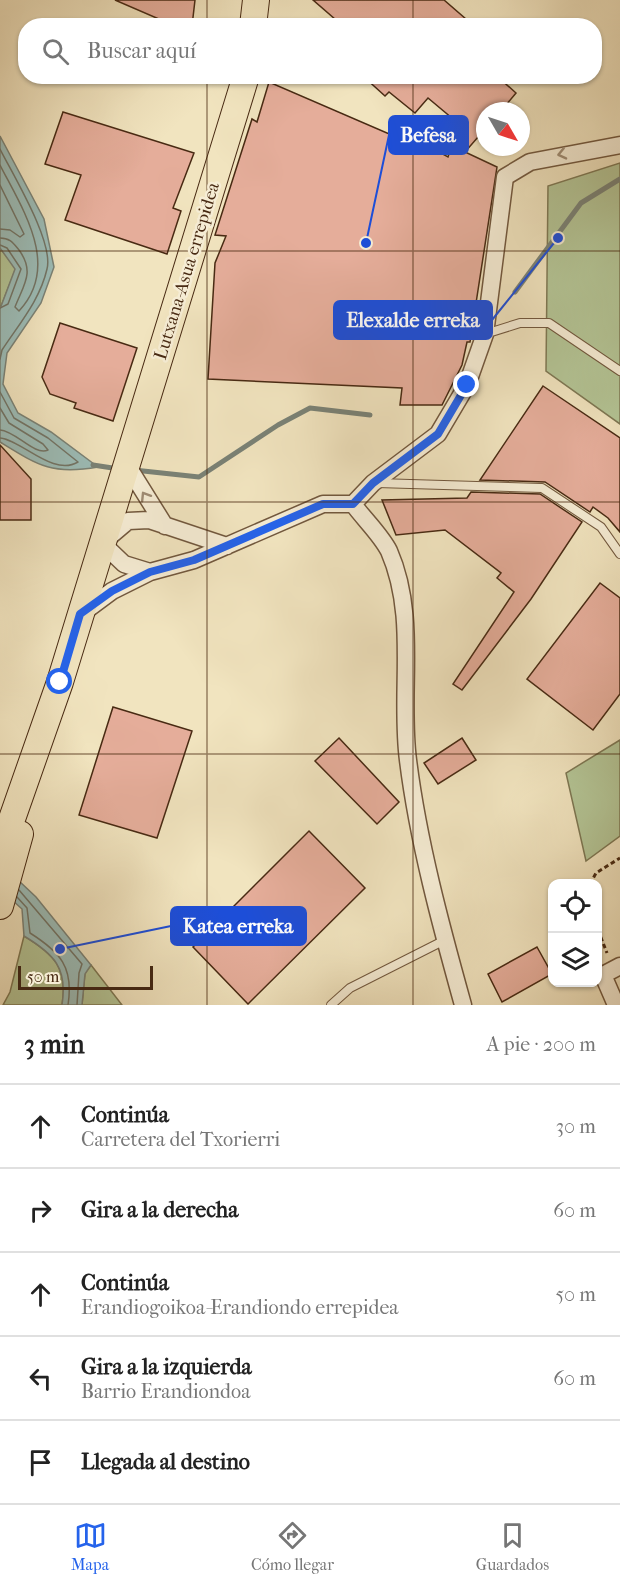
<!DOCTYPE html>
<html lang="es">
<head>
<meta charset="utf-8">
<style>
  body { margin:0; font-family:"IM FELL French Canon",serif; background:#f6f6f6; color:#222 }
  .controls { position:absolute; right:18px; bottom:18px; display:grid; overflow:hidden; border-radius:12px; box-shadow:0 2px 4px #0004 }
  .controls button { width:54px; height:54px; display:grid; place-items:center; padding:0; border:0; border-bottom:2px solid #e0e0e0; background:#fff; color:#222; font:30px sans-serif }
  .compass { position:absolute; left:476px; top:102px; width:54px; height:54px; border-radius:50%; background:#fff; box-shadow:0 2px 4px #0004; rotate:129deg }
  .scale { position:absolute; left:18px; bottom:15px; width:135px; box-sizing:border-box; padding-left:6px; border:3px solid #482a13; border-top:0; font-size:16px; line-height:21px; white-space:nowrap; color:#482a13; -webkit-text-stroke:4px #f6edd5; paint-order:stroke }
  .stop { position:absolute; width:18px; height:18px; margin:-14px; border:4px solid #2563eb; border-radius:50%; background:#fff }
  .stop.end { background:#2563eb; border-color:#fff; box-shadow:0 2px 6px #0008 }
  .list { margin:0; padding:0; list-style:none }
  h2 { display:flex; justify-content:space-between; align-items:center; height:78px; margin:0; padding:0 24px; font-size:26px }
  h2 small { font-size:20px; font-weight:400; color:#767676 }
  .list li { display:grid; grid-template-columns:39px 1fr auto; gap:18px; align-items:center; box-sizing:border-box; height:84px; padding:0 24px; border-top:2px solid #e0e0e0 }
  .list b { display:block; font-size:22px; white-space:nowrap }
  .list p { margin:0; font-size:20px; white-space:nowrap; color:#767676 }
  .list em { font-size:20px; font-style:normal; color:#767676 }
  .icon { flex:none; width:33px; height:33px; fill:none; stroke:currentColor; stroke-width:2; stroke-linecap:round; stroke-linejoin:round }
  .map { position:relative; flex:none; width:620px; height:1005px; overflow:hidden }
  .search { position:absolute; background:#fff; box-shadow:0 2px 4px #0004; left:18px; right:18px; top:18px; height:66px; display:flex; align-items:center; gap:15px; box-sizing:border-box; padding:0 21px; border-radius:24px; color:#767676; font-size:22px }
  .sheet { height:498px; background:#fff }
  nav { display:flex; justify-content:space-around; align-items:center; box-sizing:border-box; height:84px; border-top:2px solid #e0e0e0; background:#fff; font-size:16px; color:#767676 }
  nav a { display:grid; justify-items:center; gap:3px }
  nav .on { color:#2563eb }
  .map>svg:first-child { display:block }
  .green { fill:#b4c596; stroke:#7e7854; stroke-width:1.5 }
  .water { fill:#9cbdb8; stroke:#7a8276; stroke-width:1.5 }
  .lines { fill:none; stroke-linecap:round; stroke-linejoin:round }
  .shore { stroke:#727466; stroke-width:1.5 }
  .stream { stroke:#7a8276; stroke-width:5 }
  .building { fill:#e5ad9a; stroke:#482a13; stroke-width:1.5 }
  .service-casing { stroke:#72583e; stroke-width:10 }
  .minor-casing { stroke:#72583e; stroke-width:19 }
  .primary-casing { stroke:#482a13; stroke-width:28 }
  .path { stroke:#482a13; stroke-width:3; stroke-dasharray:4.5 3; stroke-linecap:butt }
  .service { stroke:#f6edd5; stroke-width:8 }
  .minor { stroke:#f6edd5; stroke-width:16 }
  .primary { stroke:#f1e4bf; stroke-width:26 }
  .oneway { stroke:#9f8c74 }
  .route { stroke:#2563eb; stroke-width:8 }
  .grid { fill:none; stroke:#482a13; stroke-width:1.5; stroke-opacity:0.55 }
  .labels { text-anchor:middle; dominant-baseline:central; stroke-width:5; stroke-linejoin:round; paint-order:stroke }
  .street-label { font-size:18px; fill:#482a13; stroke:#f6edd5 }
  .leader { fill:none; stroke:#1d4ed8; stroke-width:2 }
  .callout-dot { fill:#1d4ed8; stroke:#f6edd5; stroke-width:2 }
  .callout { fill:#1d4ed8; stroke:#1d4ed8; stroke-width:2 }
  .callout-label { font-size:20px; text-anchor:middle; font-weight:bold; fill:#fff }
</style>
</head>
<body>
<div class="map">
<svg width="620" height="1005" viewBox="0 0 620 1005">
  <rect width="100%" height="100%" fill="#f1e4bf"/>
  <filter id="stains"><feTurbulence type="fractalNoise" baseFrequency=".00333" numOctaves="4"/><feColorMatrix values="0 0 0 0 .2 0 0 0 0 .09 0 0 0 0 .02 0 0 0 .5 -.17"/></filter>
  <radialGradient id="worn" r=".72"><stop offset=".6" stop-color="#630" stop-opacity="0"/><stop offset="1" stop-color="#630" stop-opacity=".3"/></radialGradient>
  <path class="green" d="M620 163V424L546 371 548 186Z
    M0 248 16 268 0 309Z
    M620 740V836L586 861 566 773Z
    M24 936C54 954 68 968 62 1005H3L10 992Z
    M91 965 122 1005H82L85 973Z"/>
  <path class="water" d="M0 136 44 219 54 267 41 303 7 353 3 384 18 413 51 432 98 467C52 475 39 466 0 442V309L15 269 0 248Z
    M0 863 36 897 91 965 85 974 82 1005H62C68 968 54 954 24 936L22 909 0 889Z"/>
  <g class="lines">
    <path class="shore" d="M0 149C13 175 54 242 47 269 40 300 19 324 2 350L0 359
      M0 165C23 210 61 266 19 311L15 307C24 284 35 272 19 250 13 243 10 238 0 238
      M0 185 24 234 20 237 10 230 0 229
      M0 245 7 248 21 269 8 304 0 308
      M0 392 14 418 48 438 78 462C53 477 22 440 0 438
      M0 408 9 423 43 444 48 450C34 456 16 431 0 430
      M19 890 82 964 79 973 77 1005
      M17 897 27 908 30 933C60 952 74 967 68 1005"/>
    <path class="stream" d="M515 292 581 203 620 179
      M93 465 119 469
      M134 470 199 477 278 425 310 408 370 415"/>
  </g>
  <path class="building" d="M115 0H195L192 26H175Z
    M313 0H444L474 26H343Z
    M363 76H497L516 93 501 111H485V129L465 152 497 167 470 342H467L462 365 442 405H400L402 388 208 379 215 263 226 236 215 235 252 119 257 122 269 82 417 146 419 141 448 157 459 124 428 98 415 113 389 92 385 96Z
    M63 112 194 153 173 208 181 211 167 254 65 220 81 175 45 164Z
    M60 323 137 348 113 421 74 408 76 403 50 394 42 377Z
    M543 386 620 438V532L608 518 593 507 590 512 545 482 480 480Z
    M0 445 31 479V520H0Z
    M471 492 540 494 582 522 531 599 462 690 453 684 514 592 497 578 501 573 445 530 396 535 382 500 467 498Z
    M600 583 620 598V694L593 730 527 679Z
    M113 707 192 731 157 838 79 815Z
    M339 738 399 802 377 824 315 761Z
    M462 738 476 760 438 784 424 763Z
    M309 831 365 888 248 1004 193 947Z
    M537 947 552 974 502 1002 488 974Z"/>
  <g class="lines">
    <defs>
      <path id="service" d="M485 334 520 323H549L620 371
        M377 483 542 488 601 527 620 554
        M331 1005 350 988 445 940"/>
      <path id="minor" d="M127 465 165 526
        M353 504 373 483 438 434 467 385 485 334 505 177 530 162 620 145
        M227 546 149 520 128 521 102 543 124 564 150 572 194 560 323 504H353C364 519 381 535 389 551 418 617 399 691 408 760 418 841 441 926 463 1005
        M81 614 112 591 150 572
        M616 1005 603 975 620 966"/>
      <path id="primary" d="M253 26 256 0
        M0 853 60 682 246 76
        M0 906 20 834"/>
    </defs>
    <use href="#service" class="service-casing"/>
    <use href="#minor" class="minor-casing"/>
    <use href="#primary" class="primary-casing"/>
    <path class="path" d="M590 884 596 873 620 858
      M598 930 607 953"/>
    <use href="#service" class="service"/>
    <use href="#minor" class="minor"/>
    <use href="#primary" class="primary"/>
  </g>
  <defs><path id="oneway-chevron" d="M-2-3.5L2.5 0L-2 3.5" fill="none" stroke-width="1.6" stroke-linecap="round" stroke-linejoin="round" transform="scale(1.5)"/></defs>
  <g class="oneway">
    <use href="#oneway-chevron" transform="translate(562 154) rotate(167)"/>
    <use href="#oneway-chevron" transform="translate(145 496) rotate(-122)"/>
  </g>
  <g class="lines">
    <path class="route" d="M60 682 80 614 112 591 150 572 194 560 323 504H353L373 483 438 434 467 385"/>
  </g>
  <path class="grid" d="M207 0V26M413 0V26M207 76V1005M413 76V1005M0 251H620M0 502H620M0 754H620"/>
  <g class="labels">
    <g class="street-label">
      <text transform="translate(187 271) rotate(-73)">Lutxana-Asua errepidea</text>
    </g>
  </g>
  <path class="leader" d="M366 243L389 135M558 238L492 320M60 949L171 926"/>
  <g class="callout-dot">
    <circle cx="366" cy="243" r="6"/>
    <circle cx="558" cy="238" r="6"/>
    <circle cx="60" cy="949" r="6"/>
  </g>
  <g class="callout">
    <rect x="389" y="116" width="79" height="38" rx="6"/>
    <rect x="334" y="301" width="158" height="38" rx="6"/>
    <rect x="171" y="907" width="135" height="38" rx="6"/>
  </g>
  <g class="callout-label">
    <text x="428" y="142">Befesa</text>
    <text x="413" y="327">Elexalde erreka</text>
    <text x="238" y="933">Katea erreka</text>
  </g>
  <rect width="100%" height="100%" filter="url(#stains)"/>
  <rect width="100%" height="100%" fill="url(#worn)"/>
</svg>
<div class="controls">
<button><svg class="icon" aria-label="locate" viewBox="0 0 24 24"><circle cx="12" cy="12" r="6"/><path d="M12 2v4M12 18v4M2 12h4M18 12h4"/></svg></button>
<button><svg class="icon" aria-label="layers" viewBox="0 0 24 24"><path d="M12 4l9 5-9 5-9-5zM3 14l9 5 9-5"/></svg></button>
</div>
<svg class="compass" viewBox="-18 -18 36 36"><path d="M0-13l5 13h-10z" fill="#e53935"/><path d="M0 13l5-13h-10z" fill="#767676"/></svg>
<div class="scale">50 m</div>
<div class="stop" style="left:60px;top:682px"></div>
<div class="stop end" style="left:467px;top:385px"></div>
<div class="search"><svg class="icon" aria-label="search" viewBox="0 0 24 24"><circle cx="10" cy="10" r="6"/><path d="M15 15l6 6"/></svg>Buscar aquí</div>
</div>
<section class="sheet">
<h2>3 min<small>A pie · 200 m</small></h2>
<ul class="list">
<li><svg class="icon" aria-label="ahead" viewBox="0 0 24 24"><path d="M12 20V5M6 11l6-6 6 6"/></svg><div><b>Continúa</b><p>Carretera del Txorierri</p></div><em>30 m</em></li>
<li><svg class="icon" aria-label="right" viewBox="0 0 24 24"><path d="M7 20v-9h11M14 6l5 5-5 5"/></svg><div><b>Gira a la derecha</b></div><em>60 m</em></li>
<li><svg class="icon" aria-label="ahead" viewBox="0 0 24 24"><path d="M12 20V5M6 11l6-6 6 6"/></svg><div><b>Continúa</b><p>Erandiogoikoa-Erandiondo errepidea</p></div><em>50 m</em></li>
<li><svg class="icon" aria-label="left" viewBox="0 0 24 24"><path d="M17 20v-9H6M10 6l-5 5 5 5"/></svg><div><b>Gira a la izquierda</b><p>Barrio Erandiondoa</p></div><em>60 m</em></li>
<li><svg class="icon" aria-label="arrive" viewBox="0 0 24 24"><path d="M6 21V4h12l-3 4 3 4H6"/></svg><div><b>Llegada al destino</b></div></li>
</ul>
</section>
<nav>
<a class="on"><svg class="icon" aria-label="map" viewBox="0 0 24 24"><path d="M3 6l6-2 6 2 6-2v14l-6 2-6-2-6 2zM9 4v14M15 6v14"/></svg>Mapa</a>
<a><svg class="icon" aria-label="directions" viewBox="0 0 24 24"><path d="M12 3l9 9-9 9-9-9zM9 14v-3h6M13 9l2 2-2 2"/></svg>Cómo llegar</a>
<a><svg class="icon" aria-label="saved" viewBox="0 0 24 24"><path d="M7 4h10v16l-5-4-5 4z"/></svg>Guardados</a>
</nav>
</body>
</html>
